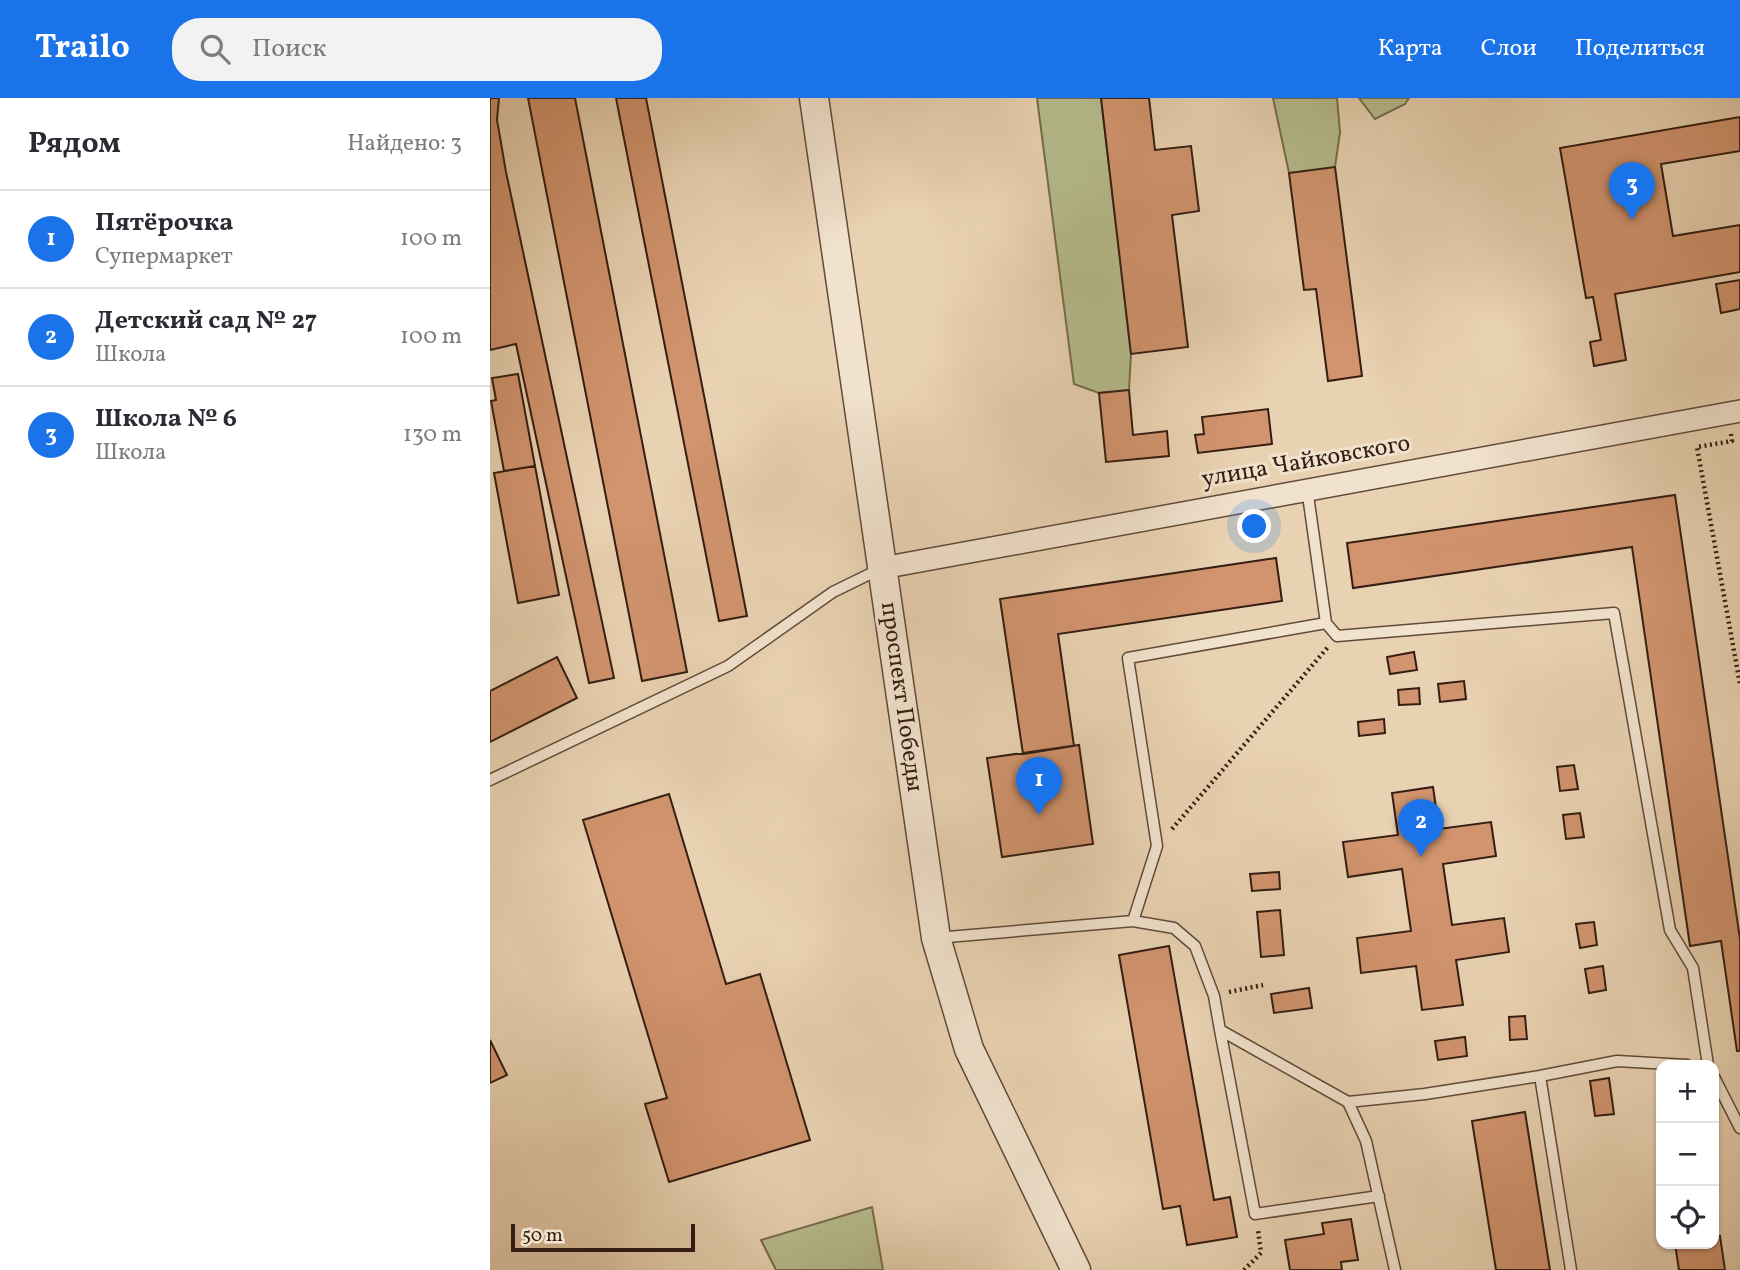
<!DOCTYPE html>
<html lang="ru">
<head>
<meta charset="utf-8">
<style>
  body { margin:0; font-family:Vollkorn,serif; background:#f2f2f3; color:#2b2b33 }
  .controls { position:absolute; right:21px; bottom:21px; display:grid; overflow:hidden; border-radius:14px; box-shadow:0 2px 5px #0004 }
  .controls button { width:63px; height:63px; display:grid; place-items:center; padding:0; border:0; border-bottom:2px solid #e1e1e2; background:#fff; color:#2b2b33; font:35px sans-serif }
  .scale { position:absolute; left:21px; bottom:18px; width:184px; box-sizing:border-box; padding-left:7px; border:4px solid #341d12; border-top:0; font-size:19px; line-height:24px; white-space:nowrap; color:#341d12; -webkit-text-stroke:5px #f1e2cd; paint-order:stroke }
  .you { position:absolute; left:765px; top:429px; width:24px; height:24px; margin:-18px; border:5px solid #fff; border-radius:50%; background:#1a73e8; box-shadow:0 0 0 10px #1a73e833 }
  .badge { display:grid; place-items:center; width:46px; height:46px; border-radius:50%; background:#1a73e8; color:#fff; font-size:23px; font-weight:700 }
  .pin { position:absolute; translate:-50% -58px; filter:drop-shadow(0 2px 4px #0008) }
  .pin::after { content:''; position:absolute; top:37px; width:24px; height:21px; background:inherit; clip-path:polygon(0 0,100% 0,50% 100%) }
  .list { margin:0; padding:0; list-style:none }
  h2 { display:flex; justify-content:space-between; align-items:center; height:91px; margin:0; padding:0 28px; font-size:30px }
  h2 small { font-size:23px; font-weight:400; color:#7c7c81 }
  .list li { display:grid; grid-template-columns:46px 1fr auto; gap:21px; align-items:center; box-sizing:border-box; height:98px; padding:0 28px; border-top:2px solid #e1e1e2 }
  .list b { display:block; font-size:26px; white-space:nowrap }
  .list p { margin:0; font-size:23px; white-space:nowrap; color:#7c7c81 }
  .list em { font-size:23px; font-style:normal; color:#7c7c81 }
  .icon { flex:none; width:38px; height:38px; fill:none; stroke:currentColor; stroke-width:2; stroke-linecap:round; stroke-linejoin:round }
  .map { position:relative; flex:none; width:1250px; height:1172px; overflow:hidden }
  header { display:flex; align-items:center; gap:42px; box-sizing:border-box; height:98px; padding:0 35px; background:#1a73e8; color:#fff }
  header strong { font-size:33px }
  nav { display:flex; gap:38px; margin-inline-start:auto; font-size:24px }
  .search { width:490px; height:63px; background:#f2f2f3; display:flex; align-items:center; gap:18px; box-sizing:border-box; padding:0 24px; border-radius:28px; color:#7c7c81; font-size:26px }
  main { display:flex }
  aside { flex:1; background:#fff }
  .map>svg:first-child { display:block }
  .green { fill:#b6bc8d; stroke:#756c50; stroke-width:2 }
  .building { fill:#d1946e; stroke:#341d12; stroke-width:2 }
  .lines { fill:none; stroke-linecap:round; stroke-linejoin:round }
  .service-casing { stroke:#614a3a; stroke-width:13 }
  .minor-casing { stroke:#614a3a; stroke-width:24 }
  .tertiary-casing { stroke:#614a3a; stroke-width:31 }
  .path { stroke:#341d12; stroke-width:4.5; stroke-dasharray:2 3.5; stroke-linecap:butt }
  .service { stroke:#f1e2cd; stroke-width:10 }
  .minor { stroke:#f1e2cd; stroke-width:21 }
  .tertiary { stroke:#f1e2cd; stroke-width:28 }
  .labels { text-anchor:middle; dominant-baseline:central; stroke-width:6; stroke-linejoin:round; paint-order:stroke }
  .street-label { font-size:24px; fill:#341d12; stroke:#f1e2cd }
</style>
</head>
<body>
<header>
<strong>Trailo</strong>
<div class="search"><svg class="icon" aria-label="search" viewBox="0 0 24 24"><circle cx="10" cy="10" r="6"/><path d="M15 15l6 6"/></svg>Поиск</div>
<nav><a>Карта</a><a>Слои</a><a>Поделиться</a></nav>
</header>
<main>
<aside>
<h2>Рядом<small>Найдено: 3</small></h2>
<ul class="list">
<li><span class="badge">1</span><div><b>Пятёрочка</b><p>Супермаркет</p></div><em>100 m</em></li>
<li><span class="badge">2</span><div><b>Детский сад № 27</b><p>Школа</p></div><em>100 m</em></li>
<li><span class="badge">3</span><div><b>Школа № 6</b><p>Школа</p></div><em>130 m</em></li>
</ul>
</aside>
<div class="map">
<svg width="1250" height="1172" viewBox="0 0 1250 1172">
  <rect width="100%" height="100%" fill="#e9d2b2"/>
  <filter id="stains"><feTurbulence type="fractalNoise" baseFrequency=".00286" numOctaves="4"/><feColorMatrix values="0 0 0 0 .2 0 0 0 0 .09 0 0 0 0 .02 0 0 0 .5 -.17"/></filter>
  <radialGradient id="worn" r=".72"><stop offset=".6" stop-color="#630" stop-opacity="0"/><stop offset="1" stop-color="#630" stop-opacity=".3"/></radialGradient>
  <path class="green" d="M547 0H611L641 256 639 292 609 295 584 286Z
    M783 0H847L850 34 845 69 799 75Z
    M869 0H919L915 6 885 21Z
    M382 1109 393 1172H286L271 1142Z"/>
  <path class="building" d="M0 0H9L7 22 16 74 124 580 99 585 26 246 0 252Z
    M38 0H85L197 574 152 583Z
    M126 0H156L257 518 229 523Z
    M611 0H659L665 52 701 48 709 113 682 117 698 249 641 256Z
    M1250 19V53L1171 66 1183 138 1250 127V174L1125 196 1136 262 1104 268 1100 244 1111 242 1103 199 1096 200 1070 50Z
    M845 69 872 278 838 283 826 191 814 192 799 75Z
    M1250 182V211L1231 215 1226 186Z
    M28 276 45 368 14 373 1 303 6 302 2 280Z
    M639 292 643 337 677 333 679 358 616 364 609 295Z
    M778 311 782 346 708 355 705 337 714 336 712 319Z
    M45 368 69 497 28 505 4 375Z
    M1185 397 1250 841V953H1247L1231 843 1200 848 1142 449 863 490 857 445Z
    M786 460 792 503 568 536 584 648 533 656 510 501Z
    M924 554 927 572 900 576 897 559Z
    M67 559 87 600 0 644V593Z
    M974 583 976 601 950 604 948 586Z
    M929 590 930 606 909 607 908 592Z
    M894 621 895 635 869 638 868 624Z
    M589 647 603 746 512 759 497 660Z
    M1084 667 1088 691 1070 693 1067 669Z
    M943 689 949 731 1001 724 1006 758 953 766 962 827 1014 820 1019 854 966 862 973 907 932 912 926 868 871 875 867 840 921 833 912 771 858 779 853 744 908 737 902 695Z
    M179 696 236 886 270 876 320 1042 179 1084 155 1006 177 1000 93 722Z
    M1090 715 1094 739 1076 741 1073 717Z
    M789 774 790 791 762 793 760 776Z
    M790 812 794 857 771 859 767 814Z
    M1104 824 1107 847 1090 850 1086 826Z
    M679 848 724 1102 740 1099 747 1139 697 1147 690 1108 673 1111 629 857Z
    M1113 868 1116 892 1099 895 1095 871Z
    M819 890 822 910 784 915 781 896Z
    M1035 918 1037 941 1020 942 1019 919Z
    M975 939 977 958 948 962 945 943Z
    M0 942 17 977 0 985Z
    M1119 980 1124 1016 1105 1018 1100 983Z
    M1035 1014 1060 1172H1006L982 1023Z
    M861 1121 868 1162 851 1164 852 1172H800L795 1142 834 1136 832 1125Z
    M1230 1138 1235 1172H1189L1185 1146H1224V1139Z"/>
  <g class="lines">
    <defs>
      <path id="service" d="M817 390 836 525
        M0 682 238 568 343 494 390 471
        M643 823 667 748 638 560 836 525 847 538 1124 515 1180 832 1203 870 1218 967
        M446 840 643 823 684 830 705 848 724 898 730 932 858 1004 876 1043 905 1172
        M730 932 765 1116 889 1098
        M1050 978 1081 1172
        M1224 979 1250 1030
        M858 1004 935 996 1050 978 1127 963 1197 967"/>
      <path id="minor" d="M392 470 1250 313"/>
      <path id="tertiary" d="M324 0 446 840 479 951 586 1172"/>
    </defs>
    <use href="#service" class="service-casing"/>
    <use href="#minor" class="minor-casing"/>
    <use href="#tertiary" class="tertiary-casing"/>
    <path class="path" d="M1241 336 1242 343 1207 349 1250 586
      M682 731 838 549
      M739 894 773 887
      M754 1172 771 1155 768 1132"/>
    <use href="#service" class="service"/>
    <use href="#minor" class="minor"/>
    <use href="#tertiary" class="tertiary"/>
  </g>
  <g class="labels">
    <g class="street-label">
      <text transform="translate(816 364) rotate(-10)">улица Чайковского</text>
      <text transform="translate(411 599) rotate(82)">проспект Победы</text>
    </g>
  </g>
  <rect width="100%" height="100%" filter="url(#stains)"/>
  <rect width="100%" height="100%" fill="url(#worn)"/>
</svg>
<div class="controls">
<button>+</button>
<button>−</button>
<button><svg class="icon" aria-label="locate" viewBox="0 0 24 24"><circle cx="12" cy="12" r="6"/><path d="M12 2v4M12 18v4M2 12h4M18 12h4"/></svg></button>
</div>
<div class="scale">50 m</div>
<div class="you"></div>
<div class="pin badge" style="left:549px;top:717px">1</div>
<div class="pin badge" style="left:931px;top:759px">2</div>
<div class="pin badge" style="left:1142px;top:122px">3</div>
</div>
</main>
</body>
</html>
